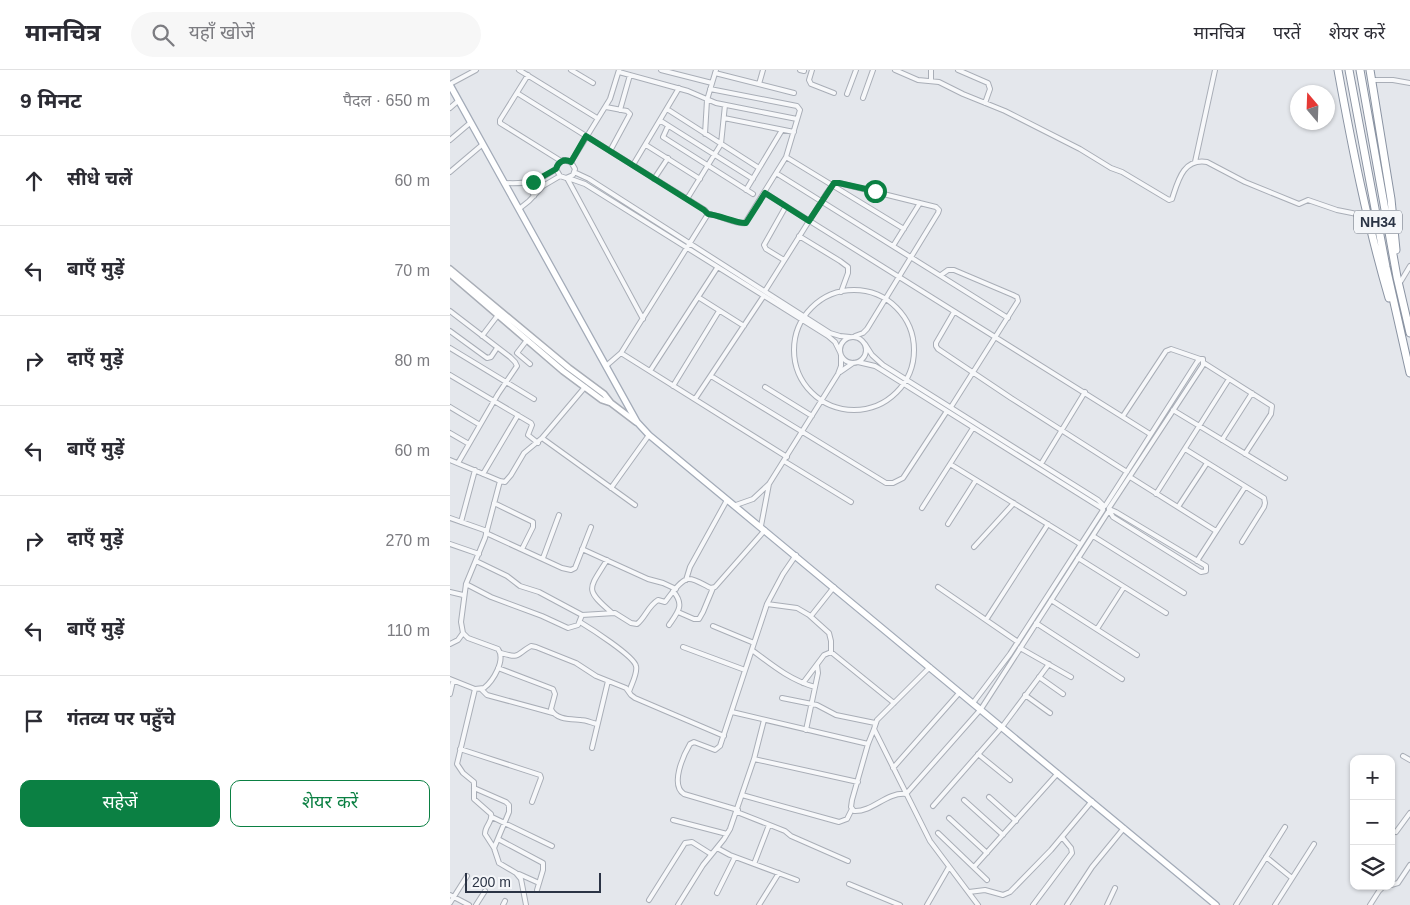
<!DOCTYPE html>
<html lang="hi">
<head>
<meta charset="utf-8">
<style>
  body { margin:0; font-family:Helvetica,"Noto Sans Devanagari",sans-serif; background:#f7f7f7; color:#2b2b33 }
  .controls { position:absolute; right:15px; bottom:15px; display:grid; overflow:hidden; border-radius:10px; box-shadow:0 1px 4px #0004 }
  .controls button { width:45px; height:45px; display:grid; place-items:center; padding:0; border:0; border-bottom:1px solid #e1e1e2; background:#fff; color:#2b2b33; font:25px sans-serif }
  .compass { position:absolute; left:840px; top:15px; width:45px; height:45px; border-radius:50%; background:#fff; box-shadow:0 1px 4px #0004; rotate:341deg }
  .scale { position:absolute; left:15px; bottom:12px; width:136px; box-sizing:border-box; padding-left:5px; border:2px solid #2b3445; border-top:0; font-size:14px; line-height:18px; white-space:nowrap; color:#2b3445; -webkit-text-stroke:4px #f4f6f9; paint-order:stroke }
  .stop { position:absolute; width:15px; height:15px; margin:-11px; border:4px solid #0b8043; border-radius:50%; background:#fff }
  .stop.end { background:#0b8043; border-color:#fff; box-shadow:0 1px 5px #0008 }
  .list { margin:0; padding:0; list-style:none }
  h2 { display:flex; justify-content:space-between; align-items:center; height:65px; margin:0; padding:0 20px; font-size:21px }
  h2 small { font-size:16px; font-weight:400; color:#7c7c81 }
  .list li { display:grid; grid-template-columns:32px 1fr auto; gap:15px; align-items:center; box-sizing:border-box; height:90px; padding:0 20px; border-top:1px solid #e1e1e2 }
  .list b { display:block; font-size:19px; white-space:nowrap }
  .list em { font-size:16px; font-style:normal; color:#7c7c81 }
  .actions { display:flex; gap:10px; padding:15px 20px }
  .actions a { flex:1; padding:11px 0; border:1px solid #0b8043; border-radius:10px; text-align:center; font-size:18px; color:#0b8043 }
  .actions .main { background:#0b8043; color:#fff }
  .icon { flex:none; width:28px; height:28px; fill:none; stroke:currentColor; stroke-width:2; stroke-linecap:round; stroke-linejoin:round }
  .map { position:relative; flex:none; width:960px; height:835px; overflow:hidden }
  header { display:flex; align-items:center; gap:30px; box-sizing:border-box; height:70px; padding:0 25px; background:#fff; border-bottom:1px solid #e1e1e2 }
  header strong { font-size:24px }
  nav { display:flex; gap:28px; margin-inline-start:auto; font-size:18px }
  .search { width:350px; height:45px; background:#f7f7f7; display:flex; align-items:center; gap:12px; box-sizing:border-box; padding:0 18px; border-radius:28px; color:#7c7c81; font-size:19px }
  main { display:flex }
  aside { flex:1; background:#fff }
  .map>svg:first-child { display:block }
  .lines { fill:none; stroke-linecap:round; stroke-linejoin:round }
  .street-casing { stroke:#a9aeb7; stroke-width:6 }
  .secondary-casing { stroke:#a9aeb7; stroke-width:8 }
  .primary-casing { stroke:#a3abb8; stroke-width:8 }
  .highway-casing { stroke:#8b94a3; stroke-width:9 }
  .street { stroke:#f7f8fa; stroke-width:4 }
  .secondary { stroke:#fff; stroke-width:5 }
  .primary { stroke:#fff; stroke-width:5.5 }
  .highway { stroke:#fff; stroke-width:7 }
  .route { stroke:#0b8043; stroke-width:6 }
  .labels { text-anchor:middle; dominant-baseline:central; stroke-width:4; stroke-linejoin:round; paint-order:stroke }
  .shield { fill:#f4f6f9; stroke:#676e7b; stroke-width:1 }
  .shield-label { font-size:14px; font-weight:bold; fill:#2b3445 }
</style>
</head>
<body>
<header>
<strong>मानचित्र</strong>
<div class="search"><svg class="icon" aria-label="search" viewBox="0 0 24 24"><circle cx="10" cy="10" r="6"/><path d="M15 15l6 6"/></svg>यहाँ खोजें</div>
<nav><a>मानचित्र</a><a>परतें</a><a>शेयर करें</a></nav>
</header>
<main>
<aside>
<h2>9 मिनट<small>पैदल · 650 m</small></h2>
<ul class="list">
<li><svg class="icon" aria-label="ahead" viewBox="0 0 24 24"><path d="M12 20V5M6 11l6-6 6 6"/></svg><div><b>सीधे चलें</b></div><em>60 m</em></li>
<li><svg class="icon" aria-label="left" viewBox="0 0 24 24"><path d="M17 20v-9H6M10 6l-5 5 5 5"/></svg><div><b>बाएँ मुड़ें</b></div><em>70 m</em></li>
<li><svg class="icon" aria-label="right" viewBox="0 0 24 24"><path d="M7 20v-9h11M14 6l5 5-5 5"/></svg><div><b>दाएँ मुड़ें</b></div><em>80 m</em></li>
<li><svg class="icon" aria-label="left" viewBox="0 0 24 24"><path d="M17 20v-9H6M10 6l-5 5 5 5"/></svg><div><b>बाएँ मुड़ें</b></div><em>60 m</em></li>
<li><svg class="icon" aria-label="right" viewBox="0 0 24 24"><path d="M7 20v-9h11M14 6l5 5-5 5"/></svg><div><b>दाएँ मुड़ें</b></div><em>270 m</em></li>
<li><svg class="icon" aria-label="left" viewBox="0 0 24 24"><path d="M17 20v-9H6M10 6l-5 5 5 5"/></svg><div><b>बाएँ मुड़ें</b></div><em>110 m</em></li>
<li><svg class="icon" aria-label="arrive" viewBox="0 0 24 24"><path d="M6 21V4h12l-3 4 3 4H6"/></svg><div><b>गंतव्य पर पहुँचे</b></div></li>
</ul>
<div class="actions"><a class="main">सहेजें</a><a>शेयर करें</a></div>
</aside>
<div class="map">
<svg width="960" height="835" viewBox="0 0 960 835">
  <rect width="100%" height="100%" fill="#e4e7ec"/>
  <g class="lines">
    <defs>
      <path id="street" d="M69 0 147 48
        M121 0 143 13
        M211 0 262 13
        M350 0 354 1
        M362 0 359 10 361 14 384 23
        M445 0 468 10 489 12 513 24 555 41 630 79 661 98 672 102 719 130 722 129C728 111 733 88 757 92L795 112 849 134 858 130 887 140 917 146
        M508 0 538 13 540 19 535 33
        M169 2 238 21 266 33 347 49
        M265 3 344 23
        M78 5 50 50V53L111 91
        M922 10H943L960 13
        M481 11V0
        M0 14 26 0
        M309 14 313 0
        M67 23 255 140 258 144 171 283 156 296
        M397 24 406 0
        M413 28 423 0
        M156 37 177 41 180 44 160 81
        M0 38 8 31
        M217 39 309 98
        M170 40 180 5
        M274 48 344 62
        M211 51 303 109
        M218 56 213 67 303 124
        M255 64 257 30 266 0
        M0 70 20 53
        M196 75 250 109
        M336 87 454 159
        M121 92 160 29 169 0
        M745 92 765 0
        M183 95 229 18
        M0 102 33 74
        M124 102 139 109 380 263 390 266 400 267
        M326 103 558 248
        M117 108 193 249
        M118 108 135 114 378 266 385 272 390 282
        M204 109 218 88
        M55 113C78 114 87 112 106 99L108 94 113 90 121 92 125 99 123 105 116 108 110 106 106 99
        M78 113 84 126
        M296 120 332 60
        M315 123 700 364
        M237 129 271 74 275 35
        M69 139 79 131 93 116 110 106
        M258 144C269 145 288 155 295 153L336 87 350 40 347 36 260 19
        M349 166 390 191 398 197V203L391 222
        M443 176 470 133
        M334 190 316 179 314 175 336 136
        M491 205 498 200H504L563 225 567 227 568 231 501 337
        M951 211 960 196
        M344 280a60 60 0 1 1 120 0a60 60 0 1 1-120 0Z
        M315 221 376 124 384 113H389L486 137 489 140 488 143 417 259 413 263 405 266
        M248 227 294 256
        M0 241 60 287 65 292 67 296 48 324 8 393
        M504 242 486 273V276L488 279 561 328 677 402
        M0 261 37 288 41 287 47 278
        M32 266 48 245
        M390 280a13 13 0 1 1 26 0a13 13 0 1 1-26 0Z
        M77 270 67 283 80 294
        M415 274 422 285 433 295 648 430 654 436
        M0 278 84 329
        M171 283 337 387
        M408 292 425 296 430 299 653 439
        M754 293 822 336 821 344 795 384
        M200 301 267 198
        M390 302 403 293
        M0 305 81 353 82 355 78 365 88 373
        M261 306 436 413H443L453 408 497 341
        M223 316 269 241
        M315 317 362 346
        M245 329 313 227
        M0 337 30 355
        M723 340 835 408
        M673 346 716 281 721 279 750 289
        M0 363 19 374
        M92 368 185 435
        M772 370 802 323
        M735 379 814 428 815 433 814 437 792 472
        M0 390 50 411 55 412 61 405 74 383 92 368 135 317
        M334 391 401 432
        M500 394 630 474
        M591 394 635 322
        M33 404 68 345
        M680 407 766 461
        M161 418 199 365
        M706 424 779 309
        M44 433 83 452V457L72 479
        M286 435 303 429 319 414 388 304 391 296V285
        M655 436 747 292 750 289H753V295L659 438
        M728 437 757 393
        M472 438 523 358
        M659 440 663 447 751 502 756 501V496L666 442 659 439
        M0 448 37 461
        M11 452 25 400
        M498 454 526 410
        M311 456 319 414
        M36 463 112 498 121 500 125 498 141 457
        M643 466 734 523
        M0 474 29 484
        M524 477 564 433
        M132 479 198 509 213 513 226 519
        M93 488 109 445
        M628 488 716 543
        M157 490C139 519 134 519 161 542
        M26 491 57 506 70 516 89 522 132 545 165 543 181 553 187 554C195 548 198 536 208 530L215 532C219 527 230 510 238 509 245 508 255 516 261 518L265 517 315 460
        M747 491 795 417
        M236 510 240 497 277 430
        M16 514 41 527 92 546 118 558 128 555 132 545
        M488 517 568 572
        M0 522 13 525
        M601 530 687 585
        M317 534 347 538 359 545 379 563 381 571V582
        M228 542 244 549H249L253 542 263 518
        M361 546 384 517
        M536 550 598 454
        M130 552C140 558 184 586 186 596 188 603 181 615 179 622
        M586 553 672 609
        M219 555C228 542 235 535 223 521
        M263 556 304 573
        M647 559 674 517
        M0 574 8 570 13 563
        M233 577 295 600
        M570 578 621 607
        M302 580C322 595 340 610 365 617
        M51 583C71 589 65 585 81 576L86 577 126 593 146 606 176 618 181 625 185 628 274 666
        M480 597 427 650 424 659 480 771 528 835
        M48 598 103 619 105 624 101 639C106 650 121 649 131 650 136 650 142 653 147 654
        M589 607 613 624
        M0 609 25 619 34 618C43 611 56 590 48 579L18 568 13 563 11 552 16 514 35 468 50 411
        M353 613 374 585 381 582 444 633
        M25 619 7 694 13 703 24 712V729L41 744C43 752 35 755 35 764L44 778 49 793 66 803 71 809 76 835
        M31 619 37 625 103 643
        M0 624 3 611
        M575 625 600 643
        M332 628 367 635 386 645 425 653
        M523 633 560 584 653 440
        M282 642 418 674
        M424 659 418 674 402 730 401 737 404 741C423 742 436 722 456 724L531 639 658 442
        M356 660 368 603 367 595
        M142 678 158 611
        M10 679 90 705 91 708 82 732
        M528 684 560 710
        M953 686 960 690
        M304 689 408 712
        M443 698 510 622
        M24 718 56 732 59 735V742L44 778
        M292 725 389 752 397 749 402 739
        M539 727 566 751
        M514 730 553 765
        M483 736 552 657 599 594
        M288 740 234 724C220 715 233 686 240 674L244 672 265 680 270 676 317 534 333 504 346 485
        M287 742 335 761 341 766 398 791
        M42 747 102 776
        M499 748 537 783
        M223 750 277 764
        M946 762 960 743
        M488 763 537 810
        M48 769 93 793V800L87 820
        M267 778 280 785 347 810
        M816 787 842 808
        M304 794 319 755
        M524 797 608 703
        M69 804 89 813
        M399 814 450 835
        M941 815 948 813 960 795
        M519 822 535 820 553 825 560 822 601 780 642 731
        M267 823 285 787
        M0 825 19 835
        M199 830 235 773 242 772 261 784
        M0 833 17 806
        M26 835 35 821
        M53 835 55 831
        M228 835 253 795 274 769 280 759 304 689 314 650
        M309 835 329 803
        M477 835 499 797
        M583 835 622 783 621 778 612 767
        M617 835 642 797 674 758
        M657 835 665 818
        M786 835 835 757
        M825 835 864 774
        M920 835 929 821 934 816"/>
      <path id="secondary" d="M0 199 119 298 154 324 161 333 186 352
        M0 204 113 301 152 330 161 333"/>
      <path id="primary" d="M0 15 187 352 199 365 766 835"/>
      <path id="highway" d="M888 0C902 77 917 153 939 228
        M899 0 936 197 960 303
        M910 0 947 207 960 263
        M920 0 941 129 946 180"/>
    </defs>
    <use href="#street" class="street-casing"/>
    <use href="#secondary" class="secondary-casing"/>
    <use href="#primary" class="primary-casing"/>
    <use href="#highway" class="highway-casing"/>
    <use href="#street" class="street"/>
    <use href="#secondary" class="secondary"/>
    <use href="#primary" class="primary"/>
    <use href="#highway" class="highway"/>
  </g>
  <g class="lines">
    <path class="route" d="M83 112 106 99C108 92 114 88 121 92L136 66 254 140 258 144C269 145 288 154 296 153L315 123 359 151 384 113H389L425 121"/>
  </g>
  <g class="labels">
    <rect class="shield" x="904" y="140.5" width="48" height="23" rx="4"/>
    <g class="shield-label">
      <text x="928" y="152">NH34</text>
    </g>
  </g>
</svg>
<div class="controls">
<button>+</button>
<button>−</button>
<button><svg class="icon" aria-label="layers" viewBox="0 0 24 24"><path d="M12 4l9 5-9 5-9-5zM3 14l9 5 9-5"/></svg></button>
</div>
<svg class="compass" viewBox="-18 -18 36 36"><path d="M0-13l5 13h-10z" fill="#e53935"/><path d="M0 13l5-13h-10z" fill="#7c7c81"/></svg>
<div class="scale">200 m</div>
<div class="stop" style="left:425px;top:121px"></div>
<div class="stop end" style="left:83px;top:112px"></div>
</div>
</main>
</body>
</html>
